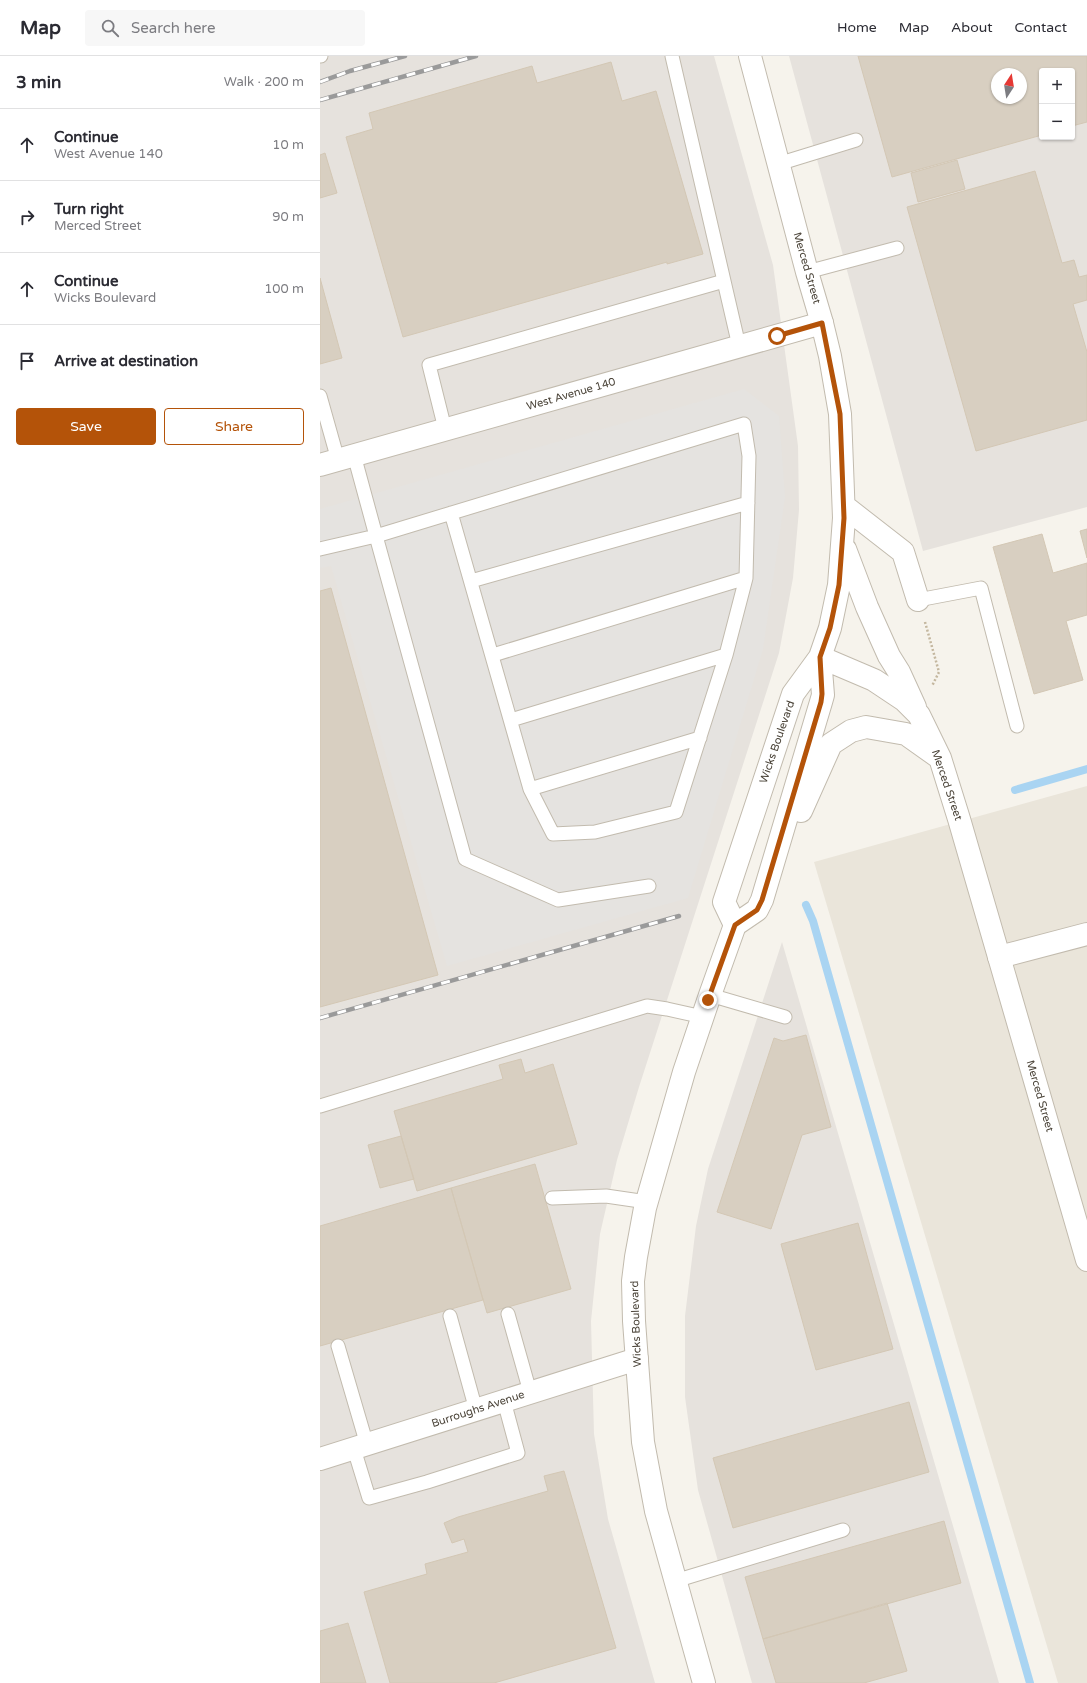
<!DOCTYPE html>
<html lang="en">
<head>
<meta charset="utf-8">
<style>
  body { margin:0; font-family:"Varela Round",sans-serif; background:#f7f7f7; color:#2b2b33 }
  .controls { position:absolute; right:12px; top:12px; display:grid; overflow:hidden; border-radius:4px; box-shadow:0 1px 3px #0004 }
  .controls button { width:36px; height:36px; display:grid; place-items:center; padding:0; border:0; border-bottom:1px solid #e1e1e2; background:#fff; color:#2b2b33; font:20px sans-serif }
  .compass { position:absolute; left:671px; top:12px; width:36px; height:36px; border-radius:50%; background:#fff; box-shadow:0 1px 3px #0004; rotate:12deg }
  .stop { position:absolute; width:12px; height:12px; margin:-9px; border:3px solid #b45309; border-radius:50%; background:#fff }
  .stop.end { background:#b45309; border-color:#fff; box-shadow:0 1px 4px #0008 }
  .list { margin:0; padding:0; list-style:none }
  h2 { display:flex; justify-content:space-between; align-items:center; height:52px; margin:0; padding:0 16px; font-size:17px }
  h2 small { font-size:13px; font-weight:400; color:#7c7c81 }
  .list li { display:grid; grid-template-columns:26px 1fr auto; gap:12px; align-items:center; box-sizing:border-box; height:72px; padding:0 16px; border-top:1px solid #e1e1e2 }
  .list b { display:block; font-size:15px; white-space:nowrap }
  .list p { margin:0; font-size:13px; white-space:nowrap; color:#7c7c81 }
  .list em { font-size:13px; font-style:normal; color:#7c7c81 }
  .actions { display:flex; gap:8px; padding:12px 16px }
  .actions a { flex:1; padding:9px 0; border:1px solid #b45309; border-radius:4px; text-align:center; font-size:14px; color:#b45309 }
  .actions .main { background:#b45309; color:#fff }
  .icon { flex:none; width:22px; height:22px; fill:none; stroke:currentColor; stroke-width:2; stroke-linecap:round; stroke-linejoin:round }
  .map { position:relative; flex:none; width:767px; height:1627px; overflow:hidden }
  header { display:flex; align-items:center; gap:24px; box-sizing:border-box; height:56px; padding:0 20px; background:#fff; border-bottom:1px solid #e1e1e2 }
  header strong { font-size:19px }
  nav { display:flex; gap:22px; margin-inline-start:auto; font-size:14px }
  .search { width:280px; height:36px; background:#f7f7f7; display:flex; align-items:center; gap:10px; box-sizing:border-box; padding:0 14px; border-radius:4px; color:#7c7c81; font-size:15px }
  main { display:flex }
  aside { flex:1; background:#fff }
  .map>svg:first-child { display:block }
  .residential { fill:#eae5da }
  .industrial { fill:#e6e2dd; fill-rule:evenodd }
  .parking { fill:#e5e3e0 }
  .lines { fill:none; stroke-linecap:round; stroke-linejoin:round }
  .stream { stroke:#a9d4f2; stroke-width:8 }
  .building { fill:#d8cfc1; stroke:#d3c7b4; fill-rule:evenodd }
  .service-casing { stroke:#c2bbae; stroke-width:15 }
  .minor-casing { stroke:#c2bbae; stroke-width:24 }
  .tertiary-casing { stroke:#c2bbae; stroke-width:24 }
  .path { stroke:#c4b79f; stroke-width:2.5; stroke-dasharray:2 2; stroke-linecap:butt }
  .service { stroke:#fff; stroke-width:13 }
  .minor { stroke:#fff; stroke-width:22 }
  .tertiary { stroke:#fff; stroke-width:22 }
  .rail-casing { stroke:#9a9a9a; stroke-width:4.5 }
  .rail { stroke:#fff; stroke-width:3; stroke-dasharray:9; stroke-linecap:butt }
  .route { stroke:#b45309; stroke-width:5 }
  .labels { text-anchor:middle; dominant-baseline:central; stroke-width:4; stroke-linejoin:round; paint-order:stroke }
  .street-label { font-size:11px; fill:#4b4439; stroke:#fff }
</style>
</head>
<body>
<header>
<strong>Map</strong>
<div class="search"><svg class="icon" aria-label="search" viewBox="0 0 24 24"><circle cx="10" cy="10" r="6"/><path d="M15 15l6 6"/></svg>Search here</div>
<nav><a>Home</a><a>Map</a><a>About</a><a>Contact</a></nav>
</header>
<main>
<aside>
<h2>3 min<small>Walk · 200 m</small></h2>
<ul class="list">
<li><svg class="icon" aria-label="ahead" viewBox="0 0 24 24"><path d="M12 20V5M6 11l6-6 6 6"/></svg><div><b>Continue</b><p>West Avenue 140</p></div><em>10 m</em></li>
<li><svg class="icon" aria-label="right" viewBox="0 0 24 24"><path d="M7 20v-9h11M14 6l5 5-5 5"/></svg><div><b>Turn right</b><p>Merced Street</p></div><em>90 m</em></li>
<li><svg class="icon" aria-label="ahead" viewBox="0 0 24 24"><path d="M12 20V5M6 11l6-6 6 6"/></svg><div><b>Continue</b><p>Wicks Boulevard</p></div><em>100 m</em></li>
<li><svg class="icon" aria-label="arrive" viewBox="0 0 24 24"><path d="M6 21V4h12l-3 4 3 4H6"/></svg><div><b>Arrive at destination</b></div></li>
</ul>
<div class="actions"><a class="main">Save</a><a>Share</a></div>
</aside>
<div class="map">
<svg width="767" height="1627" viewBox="0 0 767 1627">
  <rect width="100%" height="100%" fill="#f6f3ec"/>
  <path class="residential" d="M767 730V1627H738L494 806Z"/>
  <path class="industrial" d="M0 0H394L453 209 478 390 479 454 473 522 459 597 319 1031 297 1104 280 1178 271 1265 274 1378 288 1463 335 1627H0Z
    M469 0H767V451L603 495ZM722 15H752V81H722ZM677 18H701V42H677Z
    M462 886 679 1627H432L378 1434 365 1341V1260L376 1170 388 1113Z"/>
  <path class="parking" d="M424 333 459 360 465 441 443 593 368 842 127 910 11 510 0 512V453Z"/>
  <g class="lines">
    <path class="stream" d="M695 734 767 713
      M486 849 493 865 710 1627"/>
  </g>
  <path class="building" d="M538 0H767V66L752 70V15H722V79L572 121ZM677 18H701V42H677Z
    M291 6 302 45 336 35 383 198 347 208V206L83 281 26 81 53 73 49 57 212 10 217 27Z
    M5 97 17 137 0 142V99Z
    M637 104 645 133 598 146 591 117Z
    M715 115 742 207 754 204 759 221 767 219V244L753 248 767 296V364L656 395 587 151Z
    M0 222 22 302 0 308Z
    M767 473V502L760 475Z
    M722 478 733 517 767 507V559L746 565 763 624 714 638 673 491Z
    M11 532 118 919 0 951V535Z
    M486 979 511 1071 482 1079 451 1173 397 1156 454 982 463 985Z
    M201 1003 205 1017 233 1008 257 1088 97 1135 74 1055 183 1023 179 1009Z
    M81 1080 94 1123 60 1132 48 1089Z
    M215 1108 251 1233 167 1257 131 1132Z
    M131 1132 163 1244 0 1290V1170Z
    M538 1167 573 1293 496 1314 461 1188Z
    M589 1346 609 1416 413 1472 393 1402Z
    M244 1415 296 1592 174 1627H70L44 1536 107 1518 105 1508 148 1496 144 1483 132 1487 124 1467 138 1461 228 1435 224 1420Z
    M624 1465 641 1527 443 1583 425 1521Z
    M567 1547 587 1615 544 1627H456L443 1583Z
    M28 1567 46 1627H0V1575Z"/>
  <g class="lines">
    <defs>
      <path id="service" d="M0 0H1
        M352 0 419 290
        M458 108 536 84
        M487 216 577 192
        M0 340 18 404
        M125 373 109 309 404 225
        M131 457 210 733 233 778 275 776 356 756 406 599 426 522 429 400 424 368 56 480 145 803 238 844 329 830
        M0 493 56 480 34 399
        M151 525 428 447
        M598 544 661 532 697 670
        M173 599 426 522
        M191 664 406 599
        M210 733 380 682
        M390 939 465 961
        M0 1050 327 950 347 953 383 961
        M232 1142 286 1140 327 1146
        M188 1258 210 1336
        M130 1260 156 1354
        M18 1290 47 1389
        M34 1393 49 1442 107 1426 198 1397 184 1345
        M355 1525 523 1474"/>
      <path id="minor" d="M0 409 502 267
        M679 901 767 878
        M0 1403 317 1303"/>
      <path id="tertiary" d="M524 450 583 496 598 544
        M525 493 547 551 569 600 579 616 595 651
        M500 601 554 624 584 644 599 659 620 702 639 763 767 1204
        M481 755 511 688 531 675 546 671 586 678 617 700
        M415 869 404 846 473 638 500 601 510 572 519 529 524 462 520 358 510 300 502 267 487 216 430 0
        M384 1627 336 1455 323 1386 314 1265 313 1225 316 1201 325 1152 364 1016 390 939 415 869 437 854 442 844 501 646 503 639 500 601"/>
    </defs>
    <use href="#service" class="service-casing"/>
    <use href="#minor" class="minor-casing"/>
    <use href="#tertiary" class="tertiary-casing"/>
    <path class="path" d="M605 566 619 616 612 630"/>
    <use href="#service" class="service"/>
    <use href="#minor" class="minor"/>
    <use href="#tertiary" class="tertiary"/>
    <defs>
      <path id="rail" d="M0 26 30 15 85 0
        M0 44 156 0
        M0 962 359 860"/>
    </defs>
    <use href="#rail" class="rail-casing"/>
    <use href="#rail" class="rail"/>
  </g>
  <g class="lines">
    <path class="route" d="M388 944 415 869 437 854 442 844 501 646 502 638 500 601 510 572 519 529 524 462 520 358 502 267 457 280"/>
  </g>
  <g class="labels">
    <g class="street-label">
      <text transform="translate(487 212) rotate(74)">Merced Street</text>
      <text transform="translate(251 338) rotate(-16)">West Avenue 140</text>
      <text transform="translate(457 686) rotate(-71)">Wicks Boulevard</text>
      <text transform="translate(627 729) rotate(71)">Merced Street</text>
      <text transform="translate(720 1040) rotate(74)">Merced Street</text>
      <text transform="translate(316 1268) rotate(-92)">Wicks Boulevard</text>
      <text transform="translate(158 1353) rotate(-18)">Burroughs Avenue</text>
    </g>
  </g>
</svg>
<div class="controls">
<button>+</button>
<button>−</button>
</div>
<svg class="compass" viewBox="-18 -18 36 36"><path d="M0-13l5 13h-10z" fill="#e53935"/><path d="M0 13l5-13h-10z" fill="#7c7c81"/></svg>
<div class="stop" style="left:457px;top:280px"></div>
<div class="stop end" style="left:388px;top:944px"></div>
</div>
</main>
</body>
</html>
